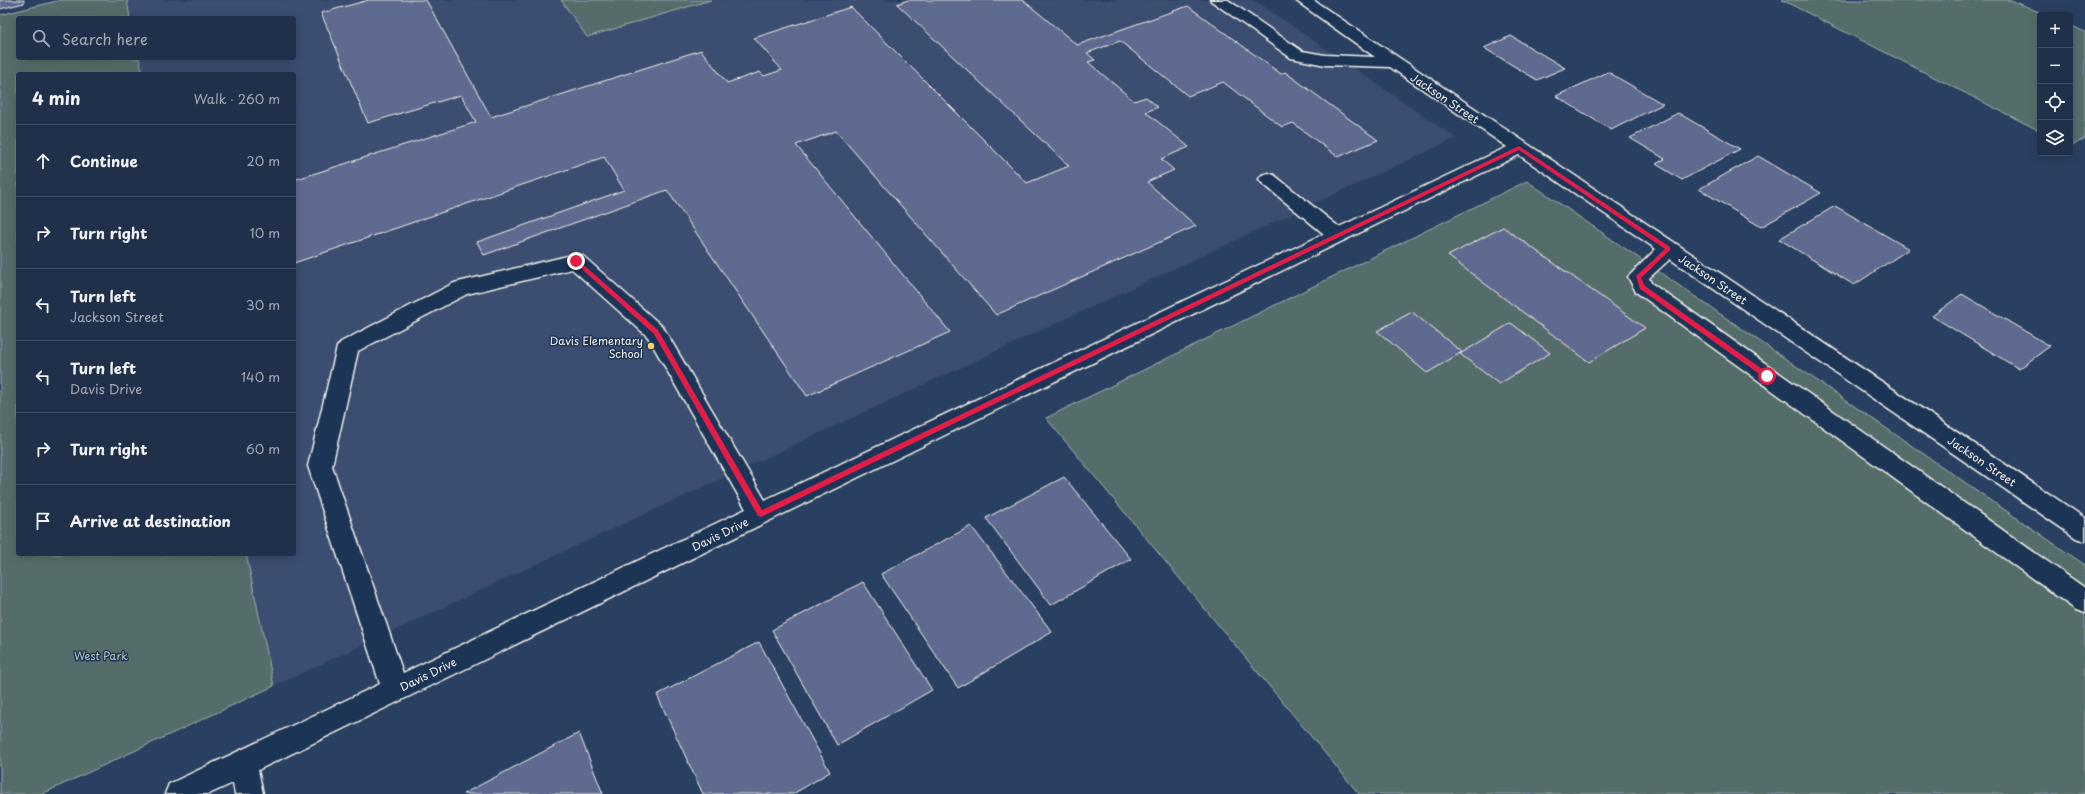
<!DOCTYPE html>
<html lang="en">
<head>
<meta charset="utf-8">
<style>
  body { margin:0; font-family:"Playpen Sans",sans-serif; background:#2d3c54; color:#f1f3f6 }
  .controls { position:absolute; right:12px; top:12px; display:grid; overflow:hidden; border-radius:4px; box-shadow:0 2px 10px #0003 }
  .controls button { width:36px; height:36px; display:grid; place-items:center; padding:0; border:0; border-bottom:1px solid #3d4b62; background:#20304a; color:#f1f3f6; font:20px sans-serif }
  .stop { position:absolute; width:12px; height:12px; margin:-9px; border:3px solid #e11d48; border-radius:50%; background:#fff }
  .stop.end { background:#e11d48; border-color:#fff; box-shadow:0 1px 4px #0008 }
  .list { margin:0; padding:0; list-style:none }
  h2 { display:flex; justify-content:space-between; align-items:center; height:52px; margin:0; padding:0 16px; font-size:17px }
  h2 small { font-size:13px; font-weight:400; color:#a2a9b5 }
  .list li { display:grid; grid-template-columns:26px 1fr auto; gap:12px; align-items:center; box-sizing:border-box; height:72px; padding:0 16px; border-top:1px solid #3d4b62 }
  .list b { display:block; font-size:15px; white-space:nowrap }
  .list p { margin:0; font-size:13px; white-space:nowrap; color:#a2a9b5 }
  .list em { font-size:13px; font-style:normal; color:#a2a9b5 }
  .icon { flex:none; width:22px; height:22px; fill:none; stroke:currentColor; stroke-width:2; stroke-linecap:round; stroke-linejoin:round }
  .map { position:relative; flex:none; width:2085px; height:794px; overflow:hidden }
  .search { position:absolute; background:#20304a; box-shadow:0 2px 10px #0003; left:16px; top:16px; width:280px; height:44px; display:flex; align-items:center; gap:10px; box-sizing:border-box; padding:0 14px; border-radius:4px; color:#a2a9b5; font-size:15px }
  .panel { position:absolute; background:#20304a; box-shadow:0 2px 10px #0003; left:16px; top:72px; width:280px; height:484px; border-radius:4px }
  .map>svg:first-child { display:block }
  .built { fill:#3a4d71 }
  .green { fill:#546d6a; stroke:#a4afa9 }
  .building { fill:#5f6a91; stroke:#f4f1e8 }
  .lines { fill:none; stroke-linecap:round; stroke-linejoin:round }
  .minor-casing { stroke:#f4f1e8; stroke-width:3 }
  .minor { fill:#1d3557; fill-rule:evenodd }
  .route { fill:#e11d48 }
  .poi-dot { fill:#ffd166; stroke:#1d3557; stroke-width:1.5 }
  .labels { text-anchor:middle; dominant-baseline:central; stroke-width:3; stroke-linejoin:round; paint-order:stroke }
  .street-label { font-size:11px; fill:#f4f1e8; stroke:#1d3557 }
  .poi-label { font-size:11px; fill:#f4f1e8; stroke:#1d3557; text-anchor:end }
  .park-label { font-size:11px; fill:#bcc3bc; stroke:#1d3557 }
</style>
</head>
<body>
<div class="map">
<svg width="2085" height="794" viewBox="0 0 2085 794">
  <rect width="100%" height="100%" fill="#2a4063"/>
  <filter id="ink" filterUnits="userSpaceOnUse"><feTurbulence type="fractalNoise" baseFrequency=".025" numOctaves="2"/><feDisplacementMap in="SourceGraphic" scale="8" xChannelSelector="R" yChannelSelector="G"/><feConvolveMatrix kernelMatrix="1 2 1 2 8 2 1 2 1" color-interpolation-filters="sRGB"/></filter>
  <g filter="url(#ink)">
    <path class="built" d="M127 0H1254L1456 138 274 686 246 554H294V74H143L139 58H294V18H130Z"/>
    <path class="green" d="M61 0H127L130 18H18V58H139L143 74H18V554H246L274 686 42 794H0V15Z
      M561 0H711L587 37Z
      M1782 0H2011L2046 15H2040V131Z
      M2070 25 2085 32V138L2071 147Z
      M1527 181 2085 565V794H1359L1046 418Z"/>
    <path class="building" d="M0 0H24V3L0 9Z
      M369 0H426L491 117 701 50 727 83 760 72 764 76 782 70 754 38 851 7 1027 183 1069 166 897 4 908 0H1023L1077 45 1188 6 1281 74 1285 72 1378 140 1338 157 1293 123 1282 127 1223 82 1188 96 1120 41 1087 53 1095 60 1088 62 1134 101 1146 97 1158 107 1146 112 1189 147 1161 159 1174 170 1147 182 1196 226 996 315 836 131 796 145 950 332 807 396 667 190 484 255 477 242 624 190 604 157 294 263V180L476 122 461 95 368 123 321 13Z
      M1511 36 1565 68 1537 80 1484 48Z
      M1608 72 1663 104 1611 130 1556 96Z
      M1678 113 1740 149 1682 180 1656 164 1665 159 1630 138Z
      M1758 156 1821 193 1761 227 1699 189Z
      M1835 206 1909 249 1854 285 1779 239Z
      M1503 227 1645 328 1589 362 1448 256Z
      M1962 294 2050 346 2019 369 1932 316Z
      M1412 312 1462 352 1427 373 1377 331Z
      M1511 323 1550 353 1499 384 1460 354Z
      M1064 477 1131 559 1051 605 986 518Z
      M971 526 1052 632 958 688 881 574Z
      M863 582 932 690 837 745 772 630Z
      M759 642 830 772 793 794H703L657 695Z
      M579 733 603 794H463Z"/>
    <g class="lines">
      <defs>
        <path id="minor" d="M1210 0H1228L1302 51 1325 55 1375 57 1295 0H1313L2085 518V541L2076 538 1670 259 1649 278 1651 283 2085 588V613L2076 610 1636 292 1628 277 1656 249 1519 155 258 770 263 794H235L233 783 209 794H165L169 784 380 684 308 466 337 347 341 342 454 283 576 254 583 256 663 327 765 500 1324 234 1262 183 1259 179 1262 175 1268 173 1274 175 1339 227 1507 147 1390 67 1325 65 1291 58ZM572 269 648 337 746 509 403 673 332 466 358 351 467 294Z"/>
      </defs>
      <use href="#minor" class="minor-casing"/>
      <use href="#minor" class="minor"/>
    </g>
  </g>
  <path class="route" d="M1519 146 1670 247V250L1641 278 1645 286 1769 374V378H1765L1640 289 1636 276 1665 249 1519 150 761 517 758 516 654 334 573 261 578 260 658 330 762 510Z"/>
  <circle class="poi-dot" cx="651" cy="346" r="4"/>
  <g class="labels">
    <g class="street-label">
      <text transform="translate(1445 98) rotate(34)">Jackson Street</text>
      <text transform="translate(1713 279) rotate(34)">Jackson Street</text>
      <text transform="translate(1982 461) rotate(34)">Jackson Street</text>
      <text transform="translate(720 534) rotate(-26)">Davis Drive</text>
      <text transform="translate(428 674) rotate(-26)">Davis Drive</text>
    </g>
    <g class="poi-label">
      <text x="643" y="340">Davis Elementary<tspan x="643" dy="13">School</tspan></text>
    </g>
    <g class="park-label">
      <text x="101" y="655">West Park</text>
    </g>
  </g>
</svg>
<div class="controls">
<button>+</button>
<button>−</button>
<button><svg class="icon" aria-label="locate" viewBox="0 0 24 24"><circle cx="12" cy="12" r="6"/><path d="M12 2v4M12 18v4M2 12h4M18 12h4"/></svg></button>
<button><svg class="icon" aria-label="layers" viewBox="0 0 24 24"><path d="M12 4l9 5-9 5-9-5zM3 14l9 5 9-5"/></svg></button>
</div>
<div class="stop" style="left:1767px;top:376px"></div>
<div class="stop end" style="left:576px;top:261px"></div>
<div class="search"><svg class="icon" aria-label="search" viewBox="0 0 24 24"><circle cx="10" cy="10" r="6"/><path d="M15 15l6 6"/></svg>Search here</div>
<section class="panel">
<h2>4 min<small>Walk · 260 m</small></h2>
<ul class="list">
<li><svg class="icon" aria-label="ahead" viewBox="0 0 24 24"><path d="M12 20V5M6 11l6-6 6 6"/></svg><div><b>Continue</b></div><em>20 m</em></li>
<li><svg class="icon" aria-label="right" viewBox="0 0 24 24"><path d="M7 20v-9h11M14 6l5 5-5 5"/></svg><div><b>Turn right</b></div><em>10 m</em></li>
<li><svg class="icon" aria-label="left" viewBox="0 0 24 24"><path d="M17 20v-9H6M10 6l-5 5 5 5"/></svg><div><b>Turn left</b><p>Jackson Street</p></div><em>30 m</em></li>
<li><svg class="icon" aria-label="left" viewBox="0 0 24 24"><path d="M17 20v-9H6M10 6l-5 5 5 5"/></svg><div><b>Turn left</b><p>Davis Drive</p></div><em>140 m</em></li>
<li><svg class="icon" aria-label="right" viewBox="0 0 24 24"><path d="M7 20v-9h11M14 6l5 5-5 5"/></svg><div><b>Turn right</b></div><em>60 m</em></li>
<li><svg class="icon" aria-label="arrive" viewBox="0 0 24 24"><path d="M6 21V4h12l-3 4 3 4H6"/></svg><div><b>Arrive at destination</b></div></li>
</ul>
</section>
</div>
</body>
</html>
